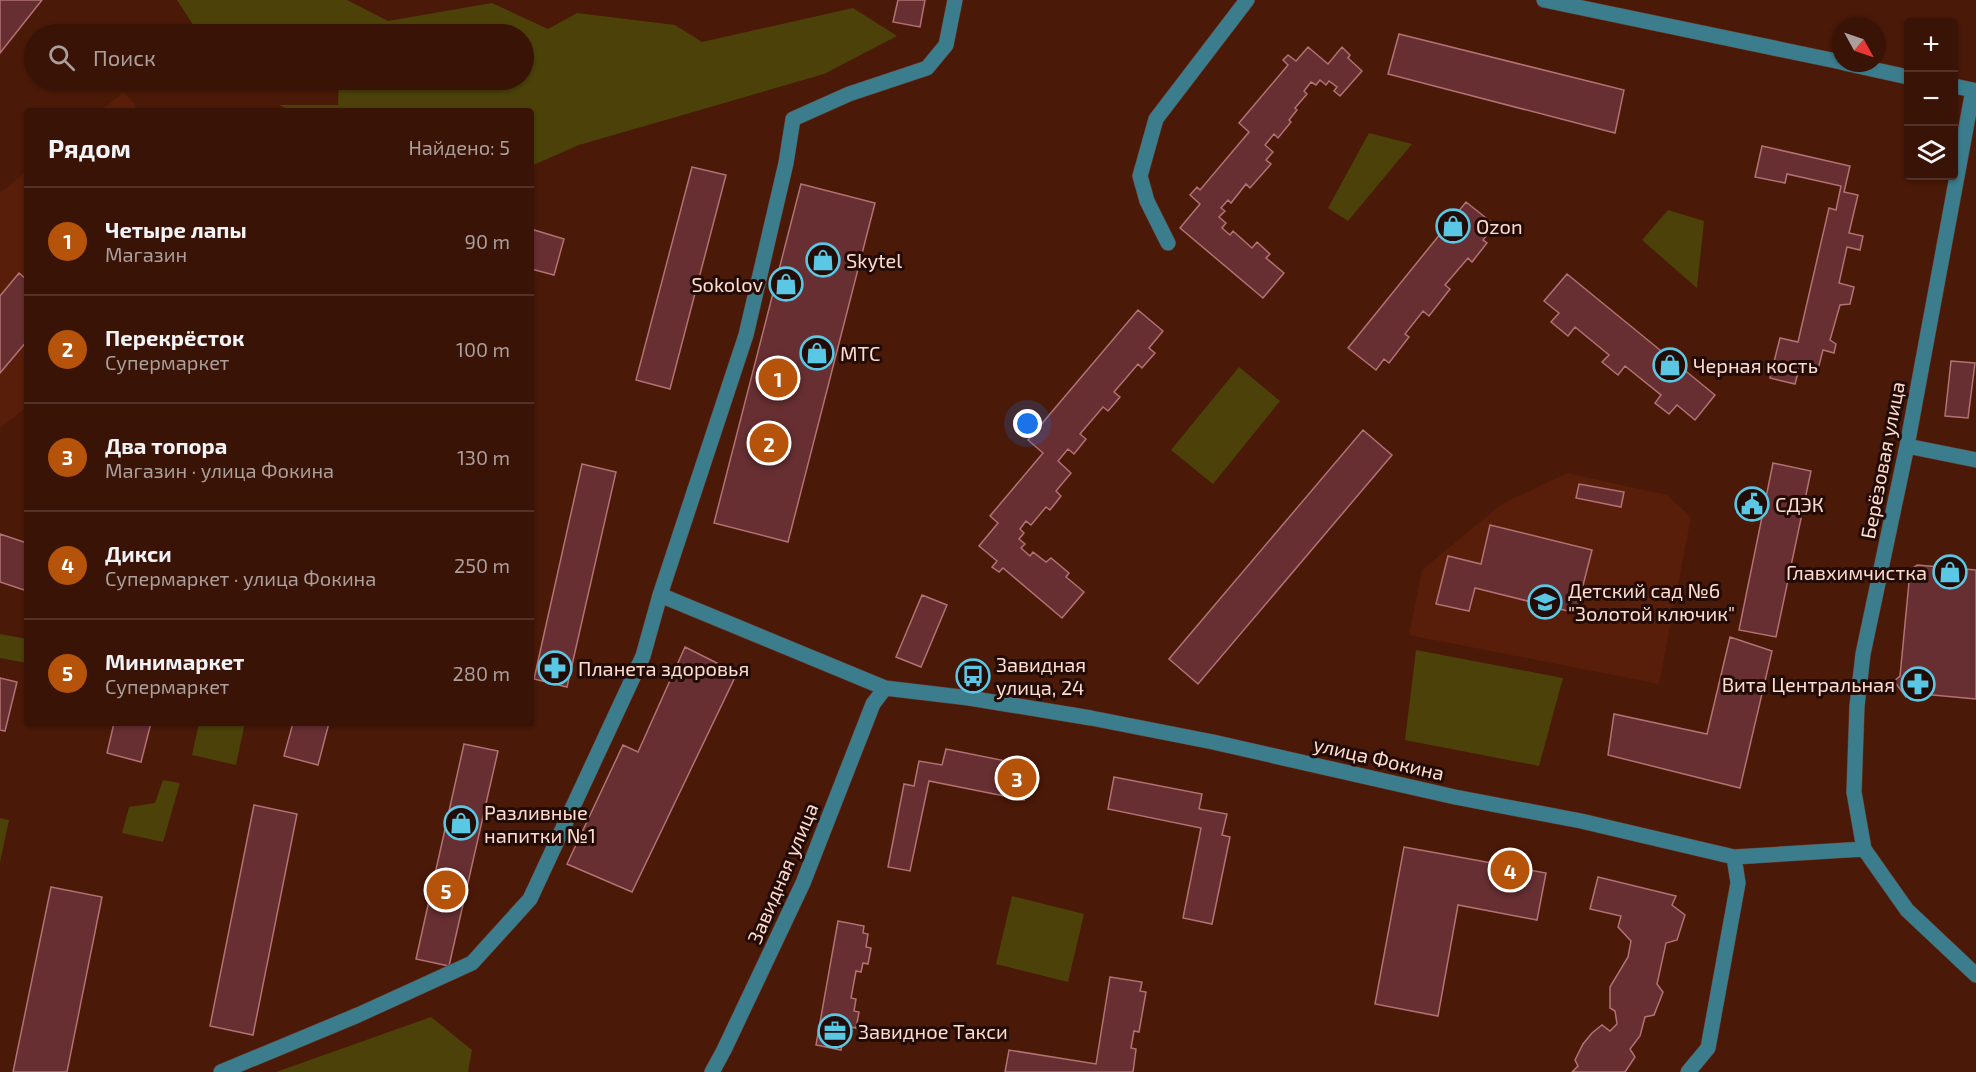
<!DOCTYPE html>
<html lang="ru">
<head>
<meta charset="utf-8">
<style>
  body { margin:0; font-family:"Exo 2",sans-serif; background:#432014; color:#f1f3f6 }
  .controls { position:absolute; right:18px; top:18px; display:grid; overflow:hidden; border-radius:6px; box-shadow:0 2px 4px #0004 }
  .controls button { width:54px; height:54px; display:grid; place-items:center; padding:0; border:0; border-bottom:2px solid #523228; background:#381306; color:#f1f3f6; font:30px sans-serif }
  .compass { position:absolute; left:1832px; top:18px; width:54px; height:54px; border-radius:50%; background:#381306; box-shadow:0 2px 4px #0004; rotate:130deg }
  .you { position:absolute; left:1028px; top:424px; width:21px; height:21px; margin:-15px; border:4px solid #fff; border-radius:50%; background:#1a73e8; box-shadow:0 0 0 9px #1a73e833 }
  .badge { display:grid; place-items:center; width:39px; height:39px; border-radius:50%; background:#b45309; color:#fff; font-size:20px; font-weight:700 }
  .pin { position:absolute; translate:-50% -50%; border:3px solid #fff; box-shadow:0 2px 6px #0006 }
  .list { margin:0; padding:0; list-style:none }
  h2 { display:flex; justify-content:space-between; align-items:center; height:78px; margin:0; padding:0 24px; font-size:26px }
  h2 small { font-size:20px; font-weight:400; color:#ab9e9b }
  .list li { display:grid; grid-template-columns:39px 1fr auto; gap:18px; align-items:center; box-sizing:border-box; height:108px; padding:0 24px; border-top:2px solid #523228 }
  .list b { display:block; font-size:22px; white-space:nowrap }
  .list p { margin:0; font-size:20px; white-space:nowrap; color:#ab9e9b }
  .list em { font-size:20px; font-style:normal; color:#ab9e9b }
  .icon { flex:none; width:33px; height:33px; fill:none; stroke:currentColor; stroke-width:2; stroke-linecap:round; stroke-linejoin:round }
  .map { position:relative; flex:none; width:1976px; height:1072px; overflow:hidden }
  .search { position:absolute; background:#381306; box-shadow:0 2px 4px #0004; left:24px; top:24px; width:510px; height:66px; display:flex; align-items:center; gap:15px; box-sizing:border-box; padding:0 21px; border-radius:33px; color:#ab9e9b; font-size:22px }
  .panel { position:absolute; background:#381306; box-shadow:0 2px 4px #0004; left:24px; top:108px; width:510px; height:618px; border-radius:6px }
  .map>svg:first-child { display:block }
  .built { fill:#581e0a }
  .green { fill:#4c4109 }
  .building { fill:#672f32; stroke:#b27273; stroke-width:1.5 }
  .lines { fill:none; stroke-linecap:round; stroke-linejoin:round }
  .minor-casing { stroke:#683828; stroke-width:16 }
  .minor { stroke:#3b7c8d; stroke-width:15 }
  .labels { text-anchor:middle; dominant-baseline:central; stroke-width:6; stroke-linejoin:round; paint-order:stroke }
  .poi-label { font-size:20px; fill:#fedcd1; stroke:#230c06; text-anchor:start }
  .street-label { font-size:20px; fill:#fedcd1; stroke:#230c06 }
</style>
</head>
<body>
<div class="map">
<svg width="1976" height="1072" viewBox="0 0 1976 1072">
  <rect width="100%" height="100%" fill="#4b1908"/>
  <path class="built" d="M124 92 135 104 136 111H100Z
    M27 171V407L0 428V193Z
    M1567 473 1667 495 1691 517 1659 684 1409 635 1422 570 1502 504Z"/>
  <path class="green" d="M177 0H347L388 21 492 3 548 29 577 13 675 25 702 42 853 8 897 36 824 74 579 145 531 166V111H292L279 105H338L339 80H524V34H199Z
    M1369 133 1412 144 1348 221 1328 208Z
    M1668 210 1704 221 1697 288 1642 240Z
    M1239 367 1280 401 1213 484 1171 450Z
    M0 634 27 639 26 663 0 658Z
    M1416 650 1563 678 1539 766 1405 740Z
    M199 723H245L236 765 192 755Z
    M163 780 180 783 163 842 122 833 129 807 155 803Z
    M0 818 9 820 0 862Z
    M1012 896 1084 914 1068 982 996 964Z
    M431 1017 472 1050 468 1072H276Z"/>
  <path class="building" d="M0 0H42L0 53Z
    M898 0H925L920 27 893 22Z
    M1399 34 1624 90 1615 133 1388 74Z
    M1308 47 1328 64 1342 47 1350 55 1348 58 1362 71 1340 96 1334 91 1337 87 1329 81 1326 85 1320 80 1316 85 1311 82 1304 91 1307 94 1295 108 1297 110 1289 120 1291 122 1278 138 1274 134 1265 145 1273 152 1266 160 1271 164 1250 188 1246 184 1231 203 1228 200 1221 208 1225 211 1219 217 1226 223 1222 228 1230 235 1233 231 1252 248 1257 242 1270 254 1266 258 1284 273 1263 298 1180 228 1200 204 1190 195 1197 187 1200 190 1249 132 1239 123 1288 65 1283 60 1288 55 1296 61Z
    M1762 146 1850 166 1844 192 1858 195 1849 233 1863 236 1860 250 1847 247 1839 283 1854 287 1850 304 1840 305 1830 340 1836 344 1834 353 1823 350 1818 369 1800 365 1795 384 1770 378 1780 338 1798 342 1829 208 1836 210 1841 186 1787 174 1785 183 1755 177Z
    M692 167 726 175 670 389 636 380Z
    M801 184 875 203 788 542 714 523Z
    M1466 202 1495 225 1483 240 1487 243 1472 262 1468 258 1445 285 1450 289 1429 316 1423 311 1405 334 1409 337 1389 363 1384 359 1376 370 1348 348Z
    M531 229 564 239 554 275 531 269Z
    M19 273 27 280V341L0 373V296Z
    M1567 274 1715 395 1695 420 1677 405 1669 414 1655 403 1661 395 1625 366 1618 375 1602 362 1609 355 1575 327 1568 336 1551 322 1559 313 1544 301Z
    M1138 310 1163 331 1149 348 1155 353 1142 368 1138 364 1114 392 1120 397 1108 411 1103 407 1080 434 1086 439 1074 454 1068 449 1058 461 1071 473 1056 491 1061 496 1050 510 1046 507 1031 525 1026 521 1020 529 1024 533 1019 539 1025 544 1021 548 1030 556 1033 552 1046 562 1051 558 1069 573 1066 577 1084 592 1062 618 1003 568 999 572 992 567 997 561 979 546 998 523 990 516 1043 453 1028 440Z
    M1951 361 1975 363 1968 418 1945 416Z
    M1363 430 1392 455 1198 684 1169 659Z
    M1773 463 1811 471 1776 637 1739 630Z
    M582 464 616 472 567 687 534 679Z
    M1579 484 1624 492 1621 507 1576 498Z
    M1490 525 1592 550 1576 613 1475 588 1469 611 1436 604 1448 556 1481 564Z
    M0 534 27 543V591L0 582Z
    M1917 565 1976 570V699L1911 693 1906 697 1894 681 1900 676 1909 582 1904 575Z
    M922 595 947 605 921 667 896 657Z
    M1730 637 1772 651 1740 788 1608 755 1614 714 1707 734Z
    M685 647 737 673 632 892 567 864 623 745 638 752Z
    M0 678 17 682 5 731 0 730Z
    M114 723H151L141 762 107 753Z
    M293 723H329L318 765 284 756Z
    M464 744 498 751 449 966 416 959Z
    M946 749 1031 766 1024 800 929 781 910 871 888 867 904 784 914 786 919 761 942 765Z
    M1114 777 1202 794 1199 809 1227 814 1222 835 1230 837 1212 924 1183 918 1201 828 1108 809Z
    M254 805 297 814 253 1035 210 1026Z
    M1404 847 1546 873 1537 920 1458 905 1438 1016 1375 1004Z
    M1598 877 1676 896 1672 905 1685 915 1677 940 1666 943 1657 984 1663 992 1654 1015 1645 1017 1640 1036 1630 1049 1635 1057 1625 1072H1572L1578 1066 1575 1060 1583 1044 1592 1033 1602 1025 1610 1031 1617 1024 1615 1011 1610 1008V987L1628 957 1631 941 1618 927 1621 916 1590 909Z
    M51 887 102 897 67 1072H13Z
    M838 921 864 926 863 933 868 934 866 947 871 948 868 964 863 963 861 972 856 971 851 998 856 999 854 1011 859 1012 856 1028 851 1027 849 1036 844 1035 841 1050 816 1045Z
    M1110 977 1142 982 1140 991 1146 992 1139 1032 1134 1031 1131 1048 1136 1049 1133 1072H1005L1009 1050 1096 1064Z"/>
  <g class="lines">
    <defs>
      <path id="minor" d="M1544 0 1841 62
        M1844 63 1908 77
        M1954 86 1973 90 1907 446 1863 654 1857 706 1854 792 1864 849 1907 910 1976 975
        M1168 243 1147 201 1140 176 1156 119 1247 0
        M1907 446 1976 460
        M660 595 885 688 969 698 1091 718 1213 742 1455 797 1581 821 1734 857 1864 849
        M221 1072 358 1015 472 963 530 899 643 656 660 595 746 335 786 163 793 119 849 94 927 68 946 45 955 0
        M712 1072 724 1050 803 883 873 704 885 688
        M1688 1072 1708 1048 1738 883 1734 857"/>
    </defs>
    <use href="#minor" class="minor-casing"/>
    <use href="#minor" class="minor"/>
  </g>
  <defs>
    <symbol id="shop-ring" viewBox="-11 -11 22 22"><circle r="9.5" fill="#230c06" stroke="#5ac8e5" stroke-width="1.5"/><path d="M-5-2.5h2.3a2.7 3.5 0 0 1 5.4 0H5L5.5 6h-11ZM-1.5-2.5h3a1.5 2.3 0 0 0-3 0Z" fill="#5ac8e5"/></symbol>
    <symbol id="civic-ring" viewBox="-11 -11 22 22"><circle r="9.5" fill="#230c06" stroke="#5ac8e5" stroke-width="1.5"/><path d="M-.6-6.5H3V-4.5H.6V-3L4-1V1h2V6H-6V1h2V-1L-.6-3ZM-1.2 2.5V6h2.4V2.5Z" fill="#5ac8e5"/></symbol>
    <symbol id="school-ring" viewBox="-11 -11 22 22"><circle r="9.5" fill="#230c06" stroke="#5ac8e5" stroke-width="1.5"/><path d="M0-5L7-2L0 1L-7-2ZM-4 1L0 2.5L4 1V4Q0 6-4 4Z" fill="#5ac8e5"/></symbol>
    <symbol id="pharmacy-ring" viewBox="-11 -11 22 22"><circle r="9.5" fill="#230c06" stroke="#5ac8e5" stroke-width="1.5"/><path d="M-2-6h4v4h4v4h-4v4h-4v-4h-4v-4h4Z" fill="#5ac8e5"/></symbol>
    <symbol id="bus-ring" viewBox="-11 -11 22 22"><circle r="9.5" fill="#230c06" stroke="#5ac8e5" stroke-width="1.5"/><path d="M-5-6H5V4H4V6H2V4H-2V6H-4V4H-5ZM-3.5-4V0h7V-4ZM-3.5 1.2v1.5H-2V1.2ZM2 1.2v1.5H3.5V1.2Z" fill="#5ac8e5"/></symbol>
    <symbol id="office-ring" viewBox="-11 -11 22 22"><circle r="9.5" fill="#230c06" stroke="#5ac8e5" stroke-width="1.5"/><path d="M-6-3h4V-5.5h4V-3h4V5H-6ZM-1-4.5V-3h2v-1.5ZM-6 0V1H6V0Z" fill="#5ac8e5"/></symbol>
  </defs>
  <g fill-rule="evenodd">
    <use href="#shop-ring" x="1434" y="207" width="38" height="38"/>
    <use href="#shop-ring" x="804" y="241" width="38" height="38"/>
    <use href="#shop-ring" x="767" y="265" width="38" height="38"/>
    <use href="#shop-ring" x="798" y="334" width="38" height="38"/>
    <use href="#shop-ring" x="1651" y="346" width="38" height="38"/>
    <use href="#civic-ring" x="1733" y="485" width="38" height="38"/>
    <use href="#shop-ring" x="1931" y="553" width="38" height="38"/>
    <use href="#school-ring" x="1526" y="583" width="38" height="38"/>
    <use href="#pharmacy-ring" x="536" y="649" width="38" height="38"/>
    <use href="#bus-ring" x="954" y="657" width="38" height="38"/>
    <use href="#pharmacy-ring" x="1899" y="665" width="38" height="38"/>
    <use href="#shop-ring" x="442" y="804" width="38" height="38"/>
    <use href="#office-ring" x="816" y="1012" width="38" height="38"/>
  </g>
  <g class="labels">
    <g class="poi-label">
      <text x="1476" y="226">Ozon</text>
      <text x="846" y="260">Skytel</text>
      <text x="763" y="284" text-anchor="end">Sokolov</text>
      <text x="840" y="353">МТС</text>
      <text x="1693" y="365">Черная кость</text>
      <text x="1775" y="504">СДЭК</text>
      <text x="1927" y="572" text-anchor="end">Главхимчистка</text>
      <text x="1568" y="590">Детский сад №6<tspan x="1568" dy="23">"Золотой ключик"</tspan></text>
      <text x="996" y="664">Завидная<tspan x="996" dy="23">улица, 24</tspan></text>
      <text x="578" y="668">Планета здоровья</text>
      <text x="1895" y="684" text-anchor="end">Вита Центральная</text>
      <text x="484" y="812">Разливные<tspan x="484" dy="23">напитки №1</tspan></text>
      <text x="858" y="1031">Завидное Такси</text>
    </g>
    <g class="street-label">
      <text transform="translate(1882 460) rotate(-79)">Берёзовая улица</text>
      <text transform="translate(1379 758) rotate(13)">улица Фокина</text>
      <text transform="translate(782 873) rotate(-67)">Завидная улица</text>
    </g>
  </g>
</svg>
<div class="controls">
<button>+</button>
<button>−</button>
<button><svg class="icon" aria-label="layers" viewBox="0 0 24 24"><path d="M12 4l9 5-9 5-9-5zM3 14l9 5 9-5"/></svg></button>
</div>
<svg class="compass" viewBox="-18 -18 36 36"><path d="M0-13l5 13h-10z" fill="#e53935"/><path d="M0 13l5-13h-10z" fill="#ab9e9b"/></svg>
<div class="you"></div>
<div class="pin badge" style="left:778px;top:378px">1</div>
<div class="pin badge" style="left:769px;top:443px">2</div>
<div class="pin badge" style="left:1017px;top:778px">3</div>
<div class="pin badge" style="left:1510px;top:870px">4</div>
<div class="pin badge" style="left:446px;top:890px">5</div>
<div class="search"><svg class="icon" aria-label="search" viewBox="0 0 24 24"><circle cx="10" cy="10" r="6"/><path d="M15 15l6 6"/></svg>Поиск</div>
<section class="panel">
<h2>Рядом<small>Найдено: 5</small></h2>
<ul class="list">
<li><span class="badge">1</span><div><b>Четыре лапы</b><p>Магазин</p></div><em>90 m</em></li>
<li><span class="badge">2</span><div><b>Перекрёсток</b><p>Супермаркет</p></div><em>100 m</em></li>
<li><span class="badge">3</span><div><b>Два топора</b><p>Магазин · улица Фокина</p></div><em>130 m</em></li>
<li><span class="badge">4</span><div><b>Дикси</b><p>Супермаркет · улица Фокина</p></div><em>250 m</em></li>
<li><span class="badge">5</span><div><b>Минимаркет</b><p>Супермаркет</p></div><em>280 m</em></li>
</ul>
</section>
</div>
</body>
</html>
